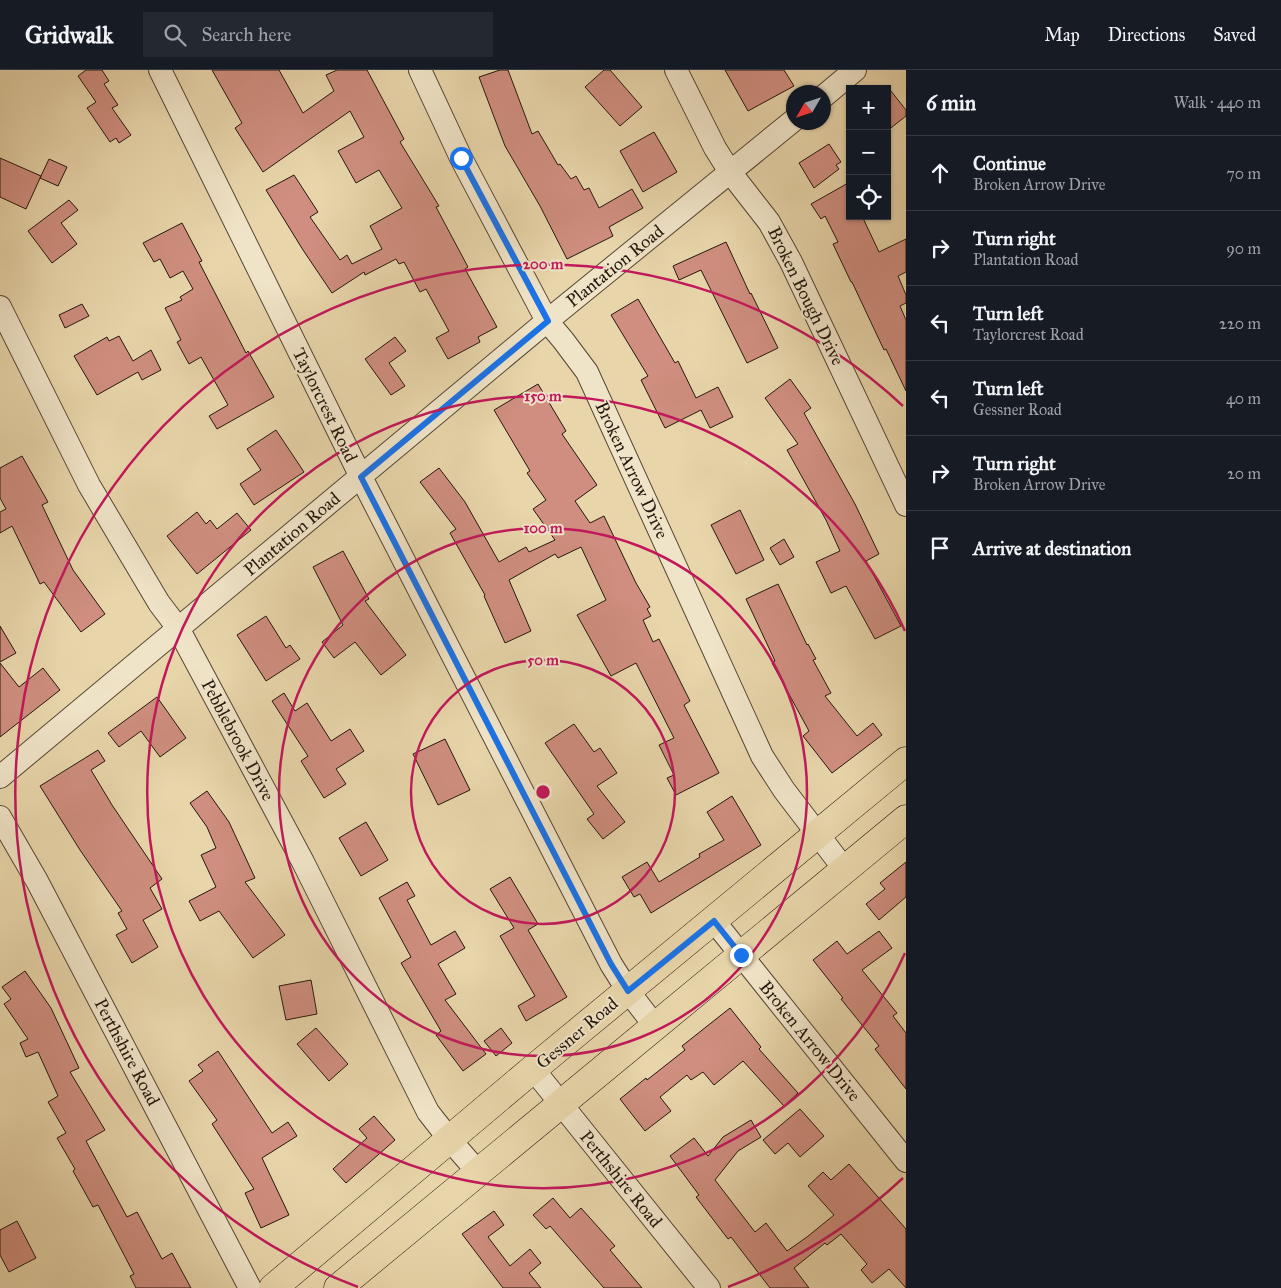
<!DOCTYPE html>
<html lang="en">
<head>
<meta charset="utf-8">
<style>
  body { margin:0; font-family:"IM FELL Great Primer",serif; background:#242831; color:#f1f3f6 }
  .controls { position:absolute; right:15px; top:15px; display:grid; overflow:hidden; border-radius:0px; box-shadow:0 1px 4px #0004 }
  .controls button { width:45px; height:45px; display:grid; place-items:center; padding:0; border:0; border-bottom:1px solid #363941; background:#171b24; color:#f1f3f6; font:25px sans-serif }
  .compass { position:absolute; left:786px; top:15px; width:45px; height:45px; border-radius:50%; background:#171b24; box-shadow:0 1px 4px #0004; rotate:231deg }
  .stop { position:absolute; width:15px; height:15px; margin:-11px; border:4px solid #1a73e8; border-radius:50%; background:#fff }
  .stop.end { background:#1a73e8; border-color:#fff; box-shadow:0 1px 5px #0008 }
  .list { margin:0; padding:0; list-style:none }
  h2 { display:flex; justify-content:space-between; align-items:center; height:65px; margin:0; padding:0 20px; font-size:21px }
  h2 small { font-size:16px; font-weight:400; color:#9ea1a6 }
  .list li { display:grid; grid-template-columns:32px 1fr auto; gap:15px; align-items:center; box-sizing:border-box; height:75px; padding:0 20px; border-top:1px solid #363941 }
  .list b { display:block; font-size:19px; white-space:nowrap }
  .list p { margin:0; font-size:16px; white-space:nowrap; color:#9ea1a6 }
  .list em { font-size:16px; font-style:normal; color:#9ea1a6 }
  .icon { flex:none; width:28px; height:28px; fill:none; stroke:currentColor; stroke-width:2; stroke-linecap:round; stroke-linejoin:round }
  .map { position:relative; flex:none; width:906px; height:1218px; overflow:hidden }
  header { display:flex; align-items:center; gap:30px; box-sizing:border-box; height:70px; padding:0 25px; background:#171b24; border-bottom:1px solid #363941 }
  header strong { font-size:24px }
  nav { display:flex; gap:28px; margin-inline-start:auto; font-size:18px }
  .search { width:350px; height:45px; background:#242831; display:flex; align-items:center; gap:12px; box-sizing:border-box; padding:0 18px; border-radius:0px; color:#9ea1a6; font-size:19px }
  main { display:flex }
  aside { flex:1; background:#171b24 }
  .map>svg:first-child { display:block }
  .building { fill:#cf8e7f; stroke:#25170d }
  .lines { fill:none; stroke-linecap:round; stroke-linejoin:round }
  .minor-casing { stroke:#564634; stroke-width:24 }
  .major-casing { stroke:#25170d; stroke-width:29 }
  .minor { stroke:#f0e4c8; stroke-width:22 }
  .major { stroke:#e8d5aa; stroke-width:28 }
  .route { stroke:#1a73e8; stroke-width:6 }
  .ring { fill:none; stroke:#c2185b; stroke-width:2.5 }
  .labels { text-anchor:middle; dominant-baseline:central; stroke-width:4; stroke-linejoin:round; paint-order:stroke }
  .street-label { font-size:18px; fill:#25170d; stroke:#f0e4c8 }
  .centre { fill:#c2185b; stroke:#f0e4c8; stroke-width:2.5 }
  .ring-label { font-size:15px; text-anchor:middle; font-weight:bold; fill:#c2185b; stroke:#f0e4c8; stroke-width:4; stroke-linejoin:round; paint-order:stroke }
</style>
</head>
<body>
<header>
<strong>Gridwalk</strong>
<div class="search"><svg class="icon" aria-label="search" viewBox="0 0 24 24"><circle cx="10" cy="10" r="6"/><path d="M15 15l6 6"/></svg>Search here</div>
<nav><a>Map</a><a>Directions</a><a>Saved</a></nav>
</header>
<main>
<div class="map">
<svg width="906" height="1218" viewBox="0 0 906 1218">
  <rect width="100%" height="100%" fill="#e8d5aa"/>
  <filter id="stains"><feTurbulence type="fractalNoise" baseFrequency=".004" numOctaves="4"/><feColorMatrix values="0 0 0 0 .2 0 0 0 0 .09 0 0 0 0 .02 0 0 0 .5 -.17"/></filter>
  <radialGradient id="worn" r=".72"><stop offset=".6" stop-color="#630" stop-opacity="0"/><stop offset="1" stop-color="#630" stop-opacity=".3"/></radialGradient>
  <path class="building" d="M86 0H102L109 11 104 14 118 35 112 38 131 65 119 73 116 68 110 72 87 38 96 32 78 6Z
    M212 0H279L303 43 334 21 326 5 337 0H367L404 69 400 72 439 136 436 137 468 197 465 199 497 257 478 267 480 272 448 289 436 268 449 261 426 219 420 222 404 192 399 194 396 189 365 205 364 202 332 223 303 180 266 120 294 105 318 142 310 147 340 190 347 185 352 194 382 179 370 156 402 138 379 100 356 113 338 81 364 67 350 41 263 102 235 58 242 53Z
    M500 0H508L532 64 538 61 558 95 560 94 571 109 576 106 584 120 589 118 599 138 632 119 643 138 609 157 613 166 567 189 540 136 505 76 479 7Z
    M604 0H610L642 37 620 56 585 17Z
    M725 0H784L794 16 748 41Z
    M887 16 906 40V46L887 61Z
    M654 62 677 102 643 122 620 81Z
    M829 74 841 92 836 95 839 99 814 118 799 93Z
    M0 88 41 106 26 139 0 127Z
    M49 89 67 97 58 116 40 108Z
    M850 112V146H862L879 182 906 169V202L898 206 906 225V233L900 236 906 250V321L886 279 884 280 852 212H851L833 174 838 172 825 146 821 149 811 134Z
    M69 130 78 140 61 153 77 174 52 193 28 161Z
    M182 153 202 191 199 192 246 283 248 281 274 327 217 359 209 346 228 335 201 287 189 294 177 272 181 270 165 238 182 230 180 227 193 219 183 201 170 208 160 189 154 192 143 173Z
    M726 172 750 224 751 223 778 278 747 293 701 200 679 210 673 196Z
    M638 229 675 293 678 291 696 328 718 317 733 347 710 358 701 340 665 358 641 310 648 306 611 245Z
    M82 234 89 246 65 258 59 245Z
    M119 266 133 291 151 280 161 300 142 310 138 302 97 325 74 286 107 267 109 271Z
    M395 267 406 281 389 293 405 316 391 325 365 289Z
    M790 309 811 338 804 343 855 434 879 484 866 491 901 556 875 569 846 516 831 523 816 492 840 481 826 450 787 380 798 374 765 328Z
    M538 314 566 361 562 364 597 415 575 431 590 453 604 446 636 513 650 537 647 539 651 546 643 550 653 572 659 569 690 631 684 635 719 703 676 725 667 708 674 705 659 675 674 668 636 593 611 606 577 545 606 530 581 477 558 488 555 484 509 510 531 561 505 573 484 526 485 525 450 463 456 459 420 412 439 398 465 432 499 492 526 477 529 482 555 470 533 439 546 430 527 403 530 401 494 340Z
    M276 360 304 402 254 435 240 414 261 400 247 379Z
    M22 386 48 432 42 435 73 500 105 544 81 562 44 512 40 514 12 456 0 463V442L6 439 0 428V398Z
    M740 440 764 490 736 504 711 455Z
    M197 442 206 454 210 450 217 459 237 443 251 460 197 504 167 466Z
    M784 469 794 487 780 495 770 478Z
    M343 481 369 529 365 531 406 585 381 605 355 572 334 588 322 572 343 555 313 497Z
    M778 514 807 575 808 574 816 589 813 590 831 623 825 626 857 666 873 653 882 665 832 703 803 666 809 661 772 593 775 591 746 529Z
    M266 546 286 578 290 575 300 589 266 611 237 565Z
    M0 556 16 583 0 592Z
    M0 593 19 617 43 598 60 620 0 667Z
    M284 623 295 641 307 633 331 671 350 659 364 681 336 699 346 714 324 728 301 691 308 686 272 631Z
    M157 627 186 668 160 687 141 661 119 677 108 663Z
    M574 654 594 682 600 678 617 703 597 716 625 752 603 769 587 749 594 744 545 673Z
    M445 669 470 720 438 735 413 684Z
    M98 680 105 691 91 700 112 735 162 809 150 818 162 839 143 850 158 877 132 893 116 865 127 859 118 843 122 841 80 780 40 716Z
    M207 721 229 752 255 808 245 812 285 865 253 888 219 841 200 851 189 831 216 817 201 785 216 778 207 757 190 733Z
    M732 726 761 775 651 843 640 824 634 827 622 807 647 792 659 812 700 787 699 784 724 770 707 742Z
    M366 752 388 790 361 806 339 768Z
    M906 792V827L879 850 866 834 885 819 880 813Z
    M510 807 538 854 528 860 567 927 526 951 518 936 535 926 500 866 514 858 490 819Z
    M407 812 415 826 407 830 431 875 455 861 465 878 438 894 456 924 445 930 486 984 463 1001 436 965 441 961 401 893 411 887 379 828Z
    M879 861 892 878 862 900 897 943 893 946 906 963V1019L875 979 879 976 841 929 843 928 813 890 837 871 847 884Z
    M25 901 51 938 79 998 70 1002 105 1060 86 1071 127 1147 137 1142 162 1189 172 1183 191 1218H136L130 1206 134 1204 98 1135 93 1137 73 1101 75 1099 57 1068 66 1063 48 1032 58 1026 38 982 26 987 20 973 28 969 4 934 11 929 2 917Z
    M311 910 317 944 286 950 279 916Z
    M730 938 761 977 759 979 798 1023 784 1036 743 991 714 1015 703 1002 691 1010 687 1005 660 1027 671 1041 645 1061 620 1029 646 1008 647 1010 685 980 682 976Z
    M316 958 348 994 329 1011 297 974Z
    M501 958 512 973 496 986 484 971Z
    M218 981 272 1063 288 1052 297 1066 262 1088 289 1145 261 1158 245 1123 254 1119 212 1054 217 1050 189 1011 203 1001 198 995Z
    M800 1039 824 1066 800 1087 788 1073 775 1084 763 1070Z
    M374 1046 395 1070 346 1113 333 1099 367 1068 359 1059Z
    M751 1050 761 1067 738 1081 715 1110 755 1162 766 1153 787 1181 807 1167 834 1145 808 1116 823 1102 831 1110 849 1094 906 1159V1218L889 1199 872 1213 861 1200 867 1194 841 1164 827 1175 825 1173 794 1198 809 1218H770L731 1167 728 1169 696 1127 699 1125 670 1086 694 1068 708 1086 723 1067Z
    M553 1128 570 1148 581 1138 615 1176 610 1180 642 1218H604L550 1156 546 1159 533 1145Z
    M494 1141 504 1155 488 1167 510 1196 530 1179 541 1193 529 1203 541 1218H503L462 1164Z
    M17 1151 36 1188 9 1202 0 1185V1160Z"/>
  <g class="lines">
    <defs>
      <path id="minor" d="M160 0 361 407 611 894 628 921 655 956
        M420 0 461 88 547 251 563 270 587 302 762 686 784 720 845 800
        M676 0 715 78 730 102 769 152 791 192 906 435
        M824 26 855 0
        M0 237 89 415 159 533 178 558 303 792 428 1042 450 1070 478 1102
        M0 707 547 251 794 50
        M0 747 37 811 250 1218
        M714 851 906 1091
        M533 999 709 1218"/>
      <path id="major" d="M273 1218 533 999 906 691
        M338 1218 906 749"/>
    </defs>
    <use href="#minor" class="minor-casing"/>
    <use href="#major" class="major-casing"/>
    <use href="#minor" class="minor"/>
    <use href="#major" class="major"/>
  </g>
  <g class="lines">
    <path class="route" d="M461 88 548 251 361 407 611 894 628 921 714 851 741 885"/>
  </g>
  <g class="ring">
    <circle cx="543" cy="722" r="132"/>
    <circle cx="543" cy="722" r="264"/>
    <path d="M905 883A396 396 0 1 1 905 561"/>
    <path d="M903 1108A528 528 0 0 1 728 1217M358 1217A528 528 0 1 1 903 336"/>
  </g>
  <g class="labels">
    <g class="street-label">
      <text transform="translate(615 196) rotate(-39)">Plantation Road</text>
      <text transform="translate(806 226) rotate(64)">Broken Bough Drive</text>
      <text transform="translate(325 335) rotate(64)">Taylorcrest Road</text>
      <text transform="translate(632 400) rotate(65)">Broken Arrow Drive</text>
      <text transform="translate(292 464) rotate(-40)">Plantation Road</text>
      <text transform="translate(238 670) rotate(62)">Pebblebrook Drive</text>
      <text transform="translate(577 963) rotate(-40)">Gessner Road</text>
      <text transform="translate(810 971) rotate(51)">Broken Arrow Drive</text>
      <text transform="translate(127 982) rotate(62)">Perthshire Road</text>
      <text transform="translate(621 1109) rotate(51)">Perthshire Road</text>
    </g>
  </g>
  <circle cx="543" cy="722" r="8" class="centre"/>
  <g class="ring-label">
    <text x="543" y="199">200 m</text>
    <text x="543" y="331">150 m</text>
    <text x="543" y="463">100 m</text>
    <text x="543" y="595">50 m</text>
  </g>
  <rect width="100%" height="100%" filter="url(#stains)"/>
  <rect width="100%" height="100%" fill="url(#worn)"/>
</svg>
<div class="controls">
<button>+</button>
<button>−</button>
<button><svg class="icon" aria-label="locate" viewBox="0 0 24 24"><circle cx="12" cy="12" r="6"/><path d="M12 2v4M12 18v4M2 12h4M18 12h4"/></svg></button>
</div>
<svg class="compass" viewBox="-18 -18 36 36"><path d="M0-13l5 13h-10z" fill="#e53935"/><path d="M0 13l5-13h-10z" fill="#9ea1a6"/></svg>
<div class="stop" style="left:461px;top:88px"></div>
<div class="stop end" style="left:741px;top:885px"></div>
</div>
<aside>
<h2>6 min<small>Walk · 440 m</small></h2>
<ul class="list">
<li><svg class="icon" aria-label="ahead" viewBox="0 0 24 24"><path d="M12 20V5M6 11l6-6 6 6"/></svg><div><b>Continue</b><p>Broken Arrow Drive</p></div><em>70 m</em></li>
<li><svg class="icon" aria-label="right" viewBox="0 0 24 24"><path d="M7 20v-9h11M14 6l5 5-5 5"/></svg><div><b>Turn right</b><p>Plantation Road</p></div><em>90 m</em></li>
<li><svg class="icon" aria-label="left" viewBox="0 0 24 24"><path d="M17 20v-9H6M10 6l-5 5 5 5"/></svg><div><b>Turn left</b><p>Taylorcrest Road</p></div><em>220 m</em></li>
<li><svg class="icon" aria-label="left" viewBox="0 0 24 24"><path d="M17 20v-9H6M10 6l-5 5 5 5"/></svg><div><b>Turn left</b><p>Gessner Road</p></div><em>40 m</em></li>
<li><svg class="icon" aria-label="right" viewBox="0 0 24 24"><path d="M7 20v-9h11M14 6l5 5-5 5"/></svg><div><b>Turn right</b><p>Broken Arrow Drive</p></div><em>20 m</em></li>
<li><svg class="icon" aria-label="arrive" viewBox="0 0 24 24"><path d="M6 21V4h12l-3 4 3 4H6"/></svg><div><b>Arrive at destination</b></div></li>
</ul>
</aside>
</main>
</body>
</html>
